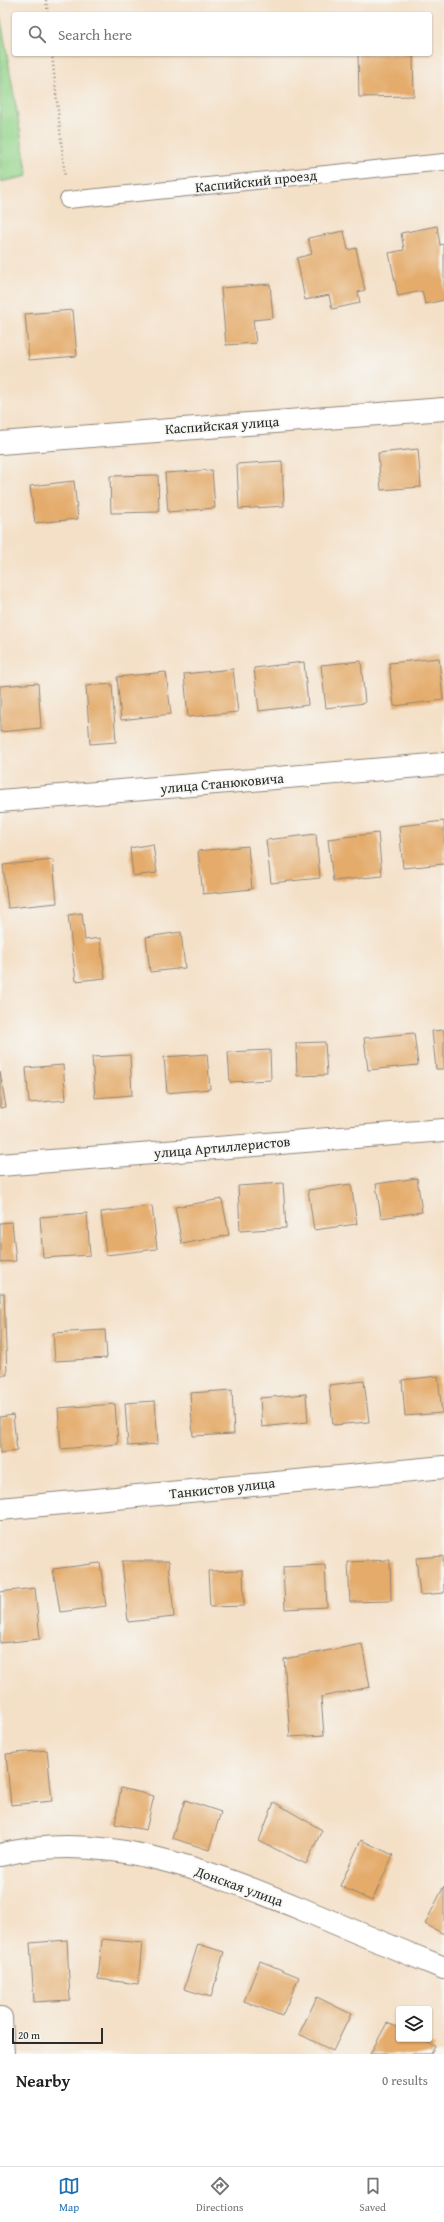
<!DOCTYPE html>
<html lang="en">
<head>
<meta charset="utf-8">
<style>
  body { margin:0; font-family:"Gentium Book Plus",serif; background:#f2f2f2; color:#222 }
  .controls { position:absolute; right:12px; bottom:12px; display:grid; overflow:hidden; border-radius:4px; box-shadow:0 1px 3px #0004 }
  .controls button { width:36px; height:36px; display:grid; place-items:center; padding:0; border:0; border-bottom:1px solid #e0e0e0; background:#fff; color:#222; font:20px sans-serif }
  .scale { position:absolute; left:12px; bottom:10px; width:91px; box-sizing:border-box; padding-left:4px; border:2px solid #2b2b2b; border-top:0; font-size:11px; line-height:14px; white-space:nowrap; color:#2b2b2b; -webkit-text-stroke:3px #f6f6f2; paint-order:stroke }
  .list { margin:0; padding:0; list-style:none }
  h2 { display:flex; justify-content:space-between; align-items:center; height:52px; margin:0; padding:0 16px; font-size:17px }
  h2 small { font-size:13px; font-weight:400; color:#767676 }
  .icon { flex:none; width:22px; height:22px; fill:none; stroke:currentColor; stroke-width:2; stroke-linecap:round; stroke-linejoin:round }
  .map { position:relative; flex:none; width:444px; height:2054px; overflow:hidden }
  .search { position:absolute; background:#fff; box-shadow:0 1px 3px #0004; left:12px; right:12px; top:12px; height:44px; display:flex; align-items:center; gap:10px; box-sizing:border-box; padding:0 14px; border-radius:4px; color:#767676; font-size:15px }
  .sheet { height:112px; background:#fff }
  nav { display:flex; justify-content:space-around; align-items:center; box-sizing:border-box; height:56px; border-top:1px solid #e0e0e0; background:#fff; font-size:11px; color:#767676 }
  nav a { display:grid; justify-items:center; gap:2px }
  nav .on { color:#1f6fb2 }
  .map>svg:first-child { display:block }
  .green { fill:#94d58c; stroke:#60805c }
  .building { fill:#e4ab6a }
  .lines { fill:none; stroke-linecap:round; stroke-linejoin:round }
  .service-casing { stroke:#908679; stroke-width:18 }
  .minor-casing { stroke:#908679; stroke-width:24 }
  .path { stroke:#908679; stroke-width:2.5; stroke-dasharray:1 3; stroke-linecap:butt }
  .service { stroke:#fff; stroke-width:16 }
  .minor { stroke:#fff; stroke-width:22 }
  .labels { text-anchor:middle; dominant-baseline:central; stroke-width:3.5; stroke-linejoin:round; paint-order:stroke }
  .street-label { font-size:14px; fill:#2b2b2b; stroke:#f6f6f2 }
</style>
</head>
<body>
<div class="map">
<svg width="444" height="2054" viewBox="0 0 444 2054">
  <rect width="100%" height="100%" fill="#f6f6f2"/>
  <filter id="ink" filterUnits="userSpaceOnUse"><feTurbulence type="fractalNoise" baseFrequency=".025" numOctaves="2"/><feDisplacementMap in="SourceGraphic" scale="8" xChannelSelector="R" yChannelSelector="G"/><feConvolveMatrix kernelMatrix="1 2 1 2 8 2 1 2 1" color-interpolation-filters="sRGB"/></filter>
  <filter id="wash" filterUnits="userSpaceOnUse"><feTurbulence type="fractalNoise" baseFrequency=".012" numOctaves="4" result="noise"/><feDisplacementMap in="SourceGraphic" scale="16" xChannelSelector="R" yChannelSelector="G"/><feGaussianBlur stdDeviation="0.9" result="paint"/><feColorMatrix in="noise" values="0 0 0 0 0 0 0 0 0 0 0 0 0 0 0 0 0 1.4 0 .05"/><feComposite in="paint" operator="in"/></filter>
  <g filter="url(#wash)">
    <rect width="100%" height="100%" fill="#f4e0c7"/>
    <path class="green" d="M0 14 28 176 0 182Z"/>
    <g id="blocks">
      <path class="building" d="M358 54H413L414 96 359 97Z
        M437 226 440 245 444 244V300L425 304 422 291 398 296 389 253 404 250 401 233Z
        M344 231 348 250 356 248 365 290 358 292 360 303 332 309 329 295 305 300 297 258 312 254 308 238Z
        M270 284 273 318 253 320 256 343 226 345 221 288Z
        M73 310 77 356 29 360 25 314Z
        M418 449 421 487 381 490 378 453Z
        M282 461 284 506 239 509 237 464Z
        M212 470 215 508 168 512 165 473Z
        M158 475 159 512 111 513 110 476Z
        M74 481 78 519 35 523 30 486Z
        M439 658 443 700 394 706 389 663Z
        M361 661 365 703 326 708 321 665Z
        M304 662 308 705 259 711 254 668Z
        M233 669 238 712 188 717 184 674Z
        M166 672 171 714 121 720 117 677Z
        M38 683 41 728 0 732V686Z
        M112 684 116 742 90 744 86 686Z
        M444 821V864L403 868 399 826Z
        M378 833 382 876 333 881 328 839Z
        M316 834 320 878 271 883 266 840Z
        M153 844 157 873 133 876 130 848Z
        M248 846 252 889 203 894 198 851Z
        M53 860 57 903 8 908 3 865Z
        M82 913 85 940 100 938 105 978 76 981 68 915Z
        M181 932 185 968 150 972 146 937Z
        M444 1030V1069H436L432 1031Z
        M414 1033 418 1065 368 1070 364 1038Z
        M325 1042 327 1075 297 1076 296 1043Z
        M270 1050 271 1080 230 1082 228 1052Z
        M207 1054 210 1089 167 1093 164 1057Z
        M130 1055 132 1095 95 1098 92 1057Z
        M63 1065 66 1100 29 1103 26 1068Z
        M0 1072 6 1107 0 1108Z
        M417 1178 422 1212 381 1218 376 1184Z
        M283 1183 286 1228 240 1231 238 1186Z
        M351 1184 357 1224 314 1230 308 1190Z
        M222 1199 229 1235 182 1244 175 1207Z
        M152 1206 157 1249 106 1255 101 1212Z
        M87 1213 90 1255 43 1258 40 1217Z
        M12 1222 16 1261 0 1262V1223Z
        M0 1293H4L7 1375H0Z
        M105 1330 107 1358 55 1361 53 1333Z
        M438 1376 442 1413 405 1416 402 1380Z
        M364 1381 369 1422 333 1425 329 1385Z
        M232 1390 234 1434 193 1436 190 1393Z
        M306 1394 308 1422 262 1427 260 1398Z
        M155 1401 158 1444 128 1446 125 1403Z
        M115 1404 118 1444 61 1449 58 1408Z
        M13 1415 17 1451 0 1453V1417Z
        M443 1556 444 1593 420 1595 416 1558Z
        M390 1560 391 1601 350 1602 348 1562Z
        M122 1561H169L174 1617 128 1622Z
        M100 1563 106 1606 60 1612 53 1569Z
        M325 1565 327 1607 285 1609 283 1567Z
        M243 1570 244 1606 210 1607 208 1571Z
        M35 1588 40 1639 0 1643V1592Z
        M362 1644 370 1687 321 1697 324 1735 290 1737 284 1659Z
        M47 1750 52 1801 11 1805 6 1754Z
        M121 1788 154 1796 146 1830 115 1824Z
        M185 1800 221 1812 209 1850 172 1838Z
        M274 1802 322 1830 306 1864 259 1841Z
        M361 1840 393 1855 372 1901 340 1886Z
        M444 1886V1934L425 1924Z
        M102 1939 142 1943 138 1984 98 1979Z
        M67 1940 70 2000 34 2002 30 1943Z
        M198 1944 224 1952 211 1997 184 1989Z
        M260 1961 299 1977 282 2016 244 2001Z
        M317 1997 351 2014 333 2051 299 2034Z
        M387 2023 399 2028V2039H420L435 2046 431 2054H370Z"/>
    </g>
  </g>
  <g filter="url(#ink)">
    <use href="#blocks" fill-opacity="0" stroke="#908679" stroke-width="1"/>
    <g class="lines">
      <defs>
        <path id="service" d="M68 200 444 162"/>
        <path id="minor" d="M0 443 444 409
          M0 801 444 764
          M0 1165 444 1130
          M0 1509 444 1467
          M0 1855C104 1829 209 1871 304 1910 351 1930 397 1949 444 1968
          M1 2018 3 2054"/>
      </defs>
      <use href="#service" class="service-casing"/>
      <use href="#minor" class="minor-casing"/>
      <path class="path" d="M46 0 48 14
        M52 54 65 177"/>
      <use href="#service" class="service"/>
      <use href="#minor" class="minor"/>
    </g>
  </g>
  <g class="labels">
    <g class="street-label">
      <text transform="translate(256 181) rotate(-6)">Каспийский проезд</text>
      <text transform="translate(222 425) rotate(-4)">Каспийская улица</text>
      <text transform="translate(222 783) rotate(-5)">улица Станюковича</text>
      <text transform="translate(222 1147) rotate(-5)">улица Артиллеристов</text>
      <text transform="translate(222 1488) rotate(-6)">Танкистов улица</text>
      <text transform="translate(239 1886) rotate(20)">Донская улица</text>
    </g>
  </g>
</svg>
<div class="controls">
<button><svg class="icon" aria-label="layers" viewBox="0 0 24 24"><path d="M12 4l9 5-9 5-9-5zM3 14l9 5 9-5"/></svg></button>
</div>
<div class="scale">20 m</div>
<div class="search"><svg class="icon" aria-label="search" viewBox="0 0 24 24"><circle cx="10" cy="10" r="6"/><path d="M15 15l6 6"/></svg>Search here</div>
</div>
<section class="sheet">
<h2>Nearby<small>0 results</small></h2>
<ul class="list">
</ul>
</section>
<nav>
<a class="on"><svg class="icon" aria-label="map" viewBox="0 0 24 24"><path d="M3 6l6-2 6 2 6-2v14l-6 2-6-2-6 2zM9 4v14M15 6v14"/></svg>Map</a>
<a><svg class="icon" aria-label="directions" viewBox="0 0 24 24"><path d="M12 3l9 9-9 9-9-9zM9 14v-3h6M13 9l2 2-2 2"/></svg>Directions</a>
<a><svg class="icon" aria-label="saved" viewBox="0 0 24 24"><path d="M7 4h10v16l-5-4-5 4z"/></svg>Saved</a>
</nav>
</body>
</html>
